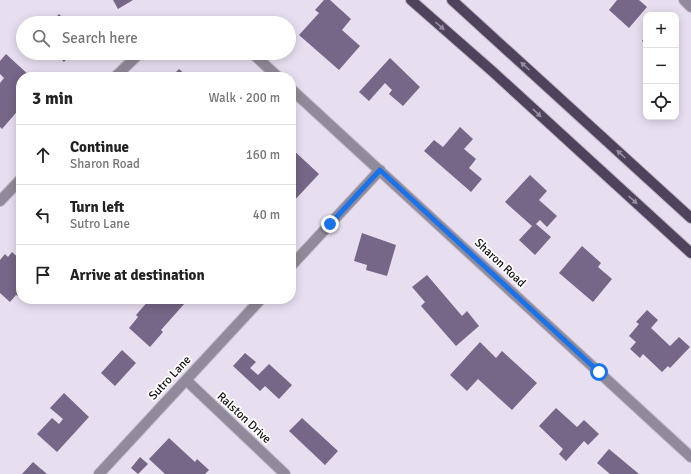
<!DOCTYPE html>
<html lang="en">
<head>
<meta charset="utf-8">
<style>
  body { margin:0; font-family:Signika,sans-serif; background:#f6f6f6; color:#222 }
  .controls { position:absolute; right:12px; top:12px; display:grid; overflow:hidden; border-radius:8px; box-shadow:0 2px 10px #0003 }
  .controls button { width:36px; height:36px; display:grid; place-items:center; padding:0; border:0; border-bottom:1px solid #e0e0e0; background:#fff; color:#222; font:20px sans-serif }
  .stop { position:absolute; width:12px; height:12px; margin:-9px; border:3px solid #1a73e8; border-radius:50%; background:#fff }
  .stop.end { background:#1a73e8; border-color:#fff; box-shadow:0 1px 4px #0008 }
  .list { margin:0; padding:0; list-style:none }
  h2 { display:flex; justify-content:space-between; align-items:center; height:52px; margin:0; padding:0 16px; font-size:17px }
  h2 small { font-size:13px; font-weight:400; color:#767676 }
  .list li { display:grid; grid-template-columns:26px 1fr auto; gap:12px; align-items:center; box-sizing:border-box; height:60px; padding:0 16px; border-top:1px solid #e0e0e0 }
  .list b { display:block; font-size:15px; white-space:nowrap }
  .list p { margin:0; font-size:13px; white-space:nowrap; color:#767676 }
  .list em { font-size:13px; font-style:normal; color:#767676 }
  .icon { flex:none; width:22px; height:22px; fill:none; stroke:currentColor; stroke-width:2; stroke-linecap:round; stroke-linejoin:round }
  .map { position:relative; flex:none; width:691px; height:474px; overflow:hidden }
  .search { position:absolute; background:#fff; box-shadow:0 2px 10px #0003; left:16px; top:16px; width:280px; height:44px; display:flex; align-items:center; gap:10px; box-sizing:border-box; padding:0 14px; border-radius:22px; color:#767676; font-size:15px }
  .panel { position:absolute; background:#fff; box-shadow:0 2px 10px #0003; left:16px; top:72px; width:280px; height:232px; border-radius:16px }
  .map>svg:first-child { display:block }
  .building { fill:#766687 }
  .lines { fill:none; stroke-linecap:round; stroke-linejoin:round }
  .street-casing { stroke:#c0b9c8; stroke-width:12 }
  .primary-casing { stroke:#c0b9c8; stroke-width:12 }
  .street { stroke:#918a9a; stroke-width:10 }
  .primary { stroke:#4f425d; stroke-width:10 }
  .oneway { fill:#958e9e }
  .route { stroke:#1a73e8; stroke-width:5 }
  .labels { text-anchor:middle; dominant-baseline:central; stroke-width:3.5; stroke-linejoin:round; paint-order:stroke }
  .street-label { font-size:12px; fill:#100e13; stroke:#fff }
</style>
</head>
<body>
<div class="map">
<svg width="691" height="474" viewBox="0 0 691 474">
  <rect width="100%" height="100%" fill="#e7dff0"/>
  <path class="building" d="M113 0H133L118 9Z
    M324 0H330L351 19 342 30 360 46 339 70 299 35 319 13 315 10Z
    M617 0H639L647 7 629 28 609 10Z
    M59 14 68 23H51Z
    M646 36V45L642 41Z
    M55 53H72L64 62Z
    M6 54 31 77H21V107L2 129 0 127V83L4 78 0 74V61Z
    M390 58 420 87 403 106 389 94 392 90 385 83 369 101 359 92Z
    M179 69 188 77H171Z
    M460 127 473 139 464 149 476 159 469 168 482 179 471 192 424 151 434 140 443 147Z
    M291 148 319 174 291 204Z
    M530 175 547 191 539 200 557 216 547 227 540 220 536 224 551 237 535 255 519 240 532 226 505 202Z
    M362 233 396 245 387 276 366 270 367 265 354 261Z
    M582 246 601 263 598 267 612 279 593 302 559 273Z
    M12 252 21 260V297L16 295 10 302 0 293V260L5 254 8 257Z
    M427 275 462 316 467 311 479 326 456 346 421 306 425 302 412 287Z
    M150 299H156L162 304 167 299H181L185 303 161 330 163 332 150 347 129 328 138 317 136 315Z
    M647 310 658 320 651 328 670 346 679 337 690 347 670 368 668 366 662 372 643 354 640 358 630 349 636 342 629 336 639 324 636 322Z
    M480 342 496 358 502 351 537 383 512 410 478 379 467 391 450 375Z
    M122 350 136 363 115 386 101 373Z
    M245 353 256 362 250 368 258 375 269 364 292 385 279 399 265 386 260 391 233 366Z
    M64 393 89 417 57 452 37 434 52 418 59 424 63 419 50 408Z
    M556 408 577 427 584 420 599 434 588 445 584 441 566 461 559 454 563 449 539 426Z
    M302 418 338 451 325 465 289 431Z
    M169 438 195 462 197 459 209 470 205 474H165L149 459Z
    M609 449 639 474H610L597 463Z
    M140 457 148 464 138 474 131 468Z
    M33 462 47 474H22Z"/>
  <g class="lines">
    <defs>
      <path id="street" d="M684 0 691 7
        M252 53 278 77
        M115 77 140 53
        M291 89 691 457
        M0 201 21 179
        M291 266 380 170
        M186 380 285 474
        M99 474 261 299"/>
      <path id="primary" d="M411 0 492 71 691 253
        M452 0 691 218"/>
    </defs>
    <use href="#street" class="street-casing"/>
    <use href="#primary" class="primary-casing"/>
    <use href="#street" class="street"/>
    <use href="#primary" class="primary"/>
  </g>
  <defs><path id="oneway-solid" d="M-6-.8H1V-3.2L6.5 0L1 3.2V.8H-6Z"/></defs>
  <g class="oneway">
    <use href="#oneway-solid" transform="translate(440 26) rotate(41)"/>
    <use href="#oneway-solid" transform="translate(525 66) rotate(-138)"/>
    <use href="#oneway-solid" transform="translate(537 113) rotate(43)"/>
    <use href="#oneway-solid" transform="translate(621 154) rotate(-138)"/>
    <use href="#oneway-solid" transform="translate(633 200) rotate(42)"/>
  </g>
  <g class="lines">
    <path class="route" d="M330 224 380 170 599 372"/>
  </g>
  <g class="labels">
    <g class="street-label">
      <text transform="translate(500 263) rotate(43)">Sharon Road</text>
      <text transform="translate(170 378) rotate(-47)">Sutro Lane</text>
      <text transform="translate(244 418) rotate(43)">Ralston Drive</text>
    </g>
  </g>
</svg>
<div class="controls">
<button>+</button>
<button>−</button>
<button><svg class="icon" aria-label="locate" viewBox="0 0 24 24"><circle cx="12" cy="12" r="6"/><path d="M12 2v4M12 18v4M2 12h4M18 12h4"/></svg></button>
</div>
<div class="stop" style="left:599px;top:372px"></div>
<div class="stop end" style="left:330px;top:224px"></div>
<div class="search"><svg class="icon" aria-label="search" viewBox="0 0 24 24"><circle cx="10" cy="10" r="6"/><path d="M15 15l6 6"/></svg>Search here</div>
<section class="panel">
<h2>3 min<small>Walk · 200 m</small></h2>
<ul class="list">
<li><svg class="icon" aria-label="ahead" viewBox="0 0 24 24"><path d="M12 20V5M6 11l6-6 6 6"/></svg><div><b>Continue</b><p>Sharon Road</p></div><em>160 m</em></li>
<li><svg class="icon" aria-label="left" viewBox="0 0 24 24"><path d="M17 20v-9H6M10 6l-5 5 5 5"/></svg><div><b>Turn left</b><p>Sutro Lane</p></div><em>40 m</em></li>
<li><svg class="icon" aria-label="arrive" viewBox="0 0 24 24"><path d="M6 21V4h12l-3 4 3 4H6"/></svg><div><b>Arrive at destination</b></div></li>
</ul>
</section>
</div>
</body>
</html>
